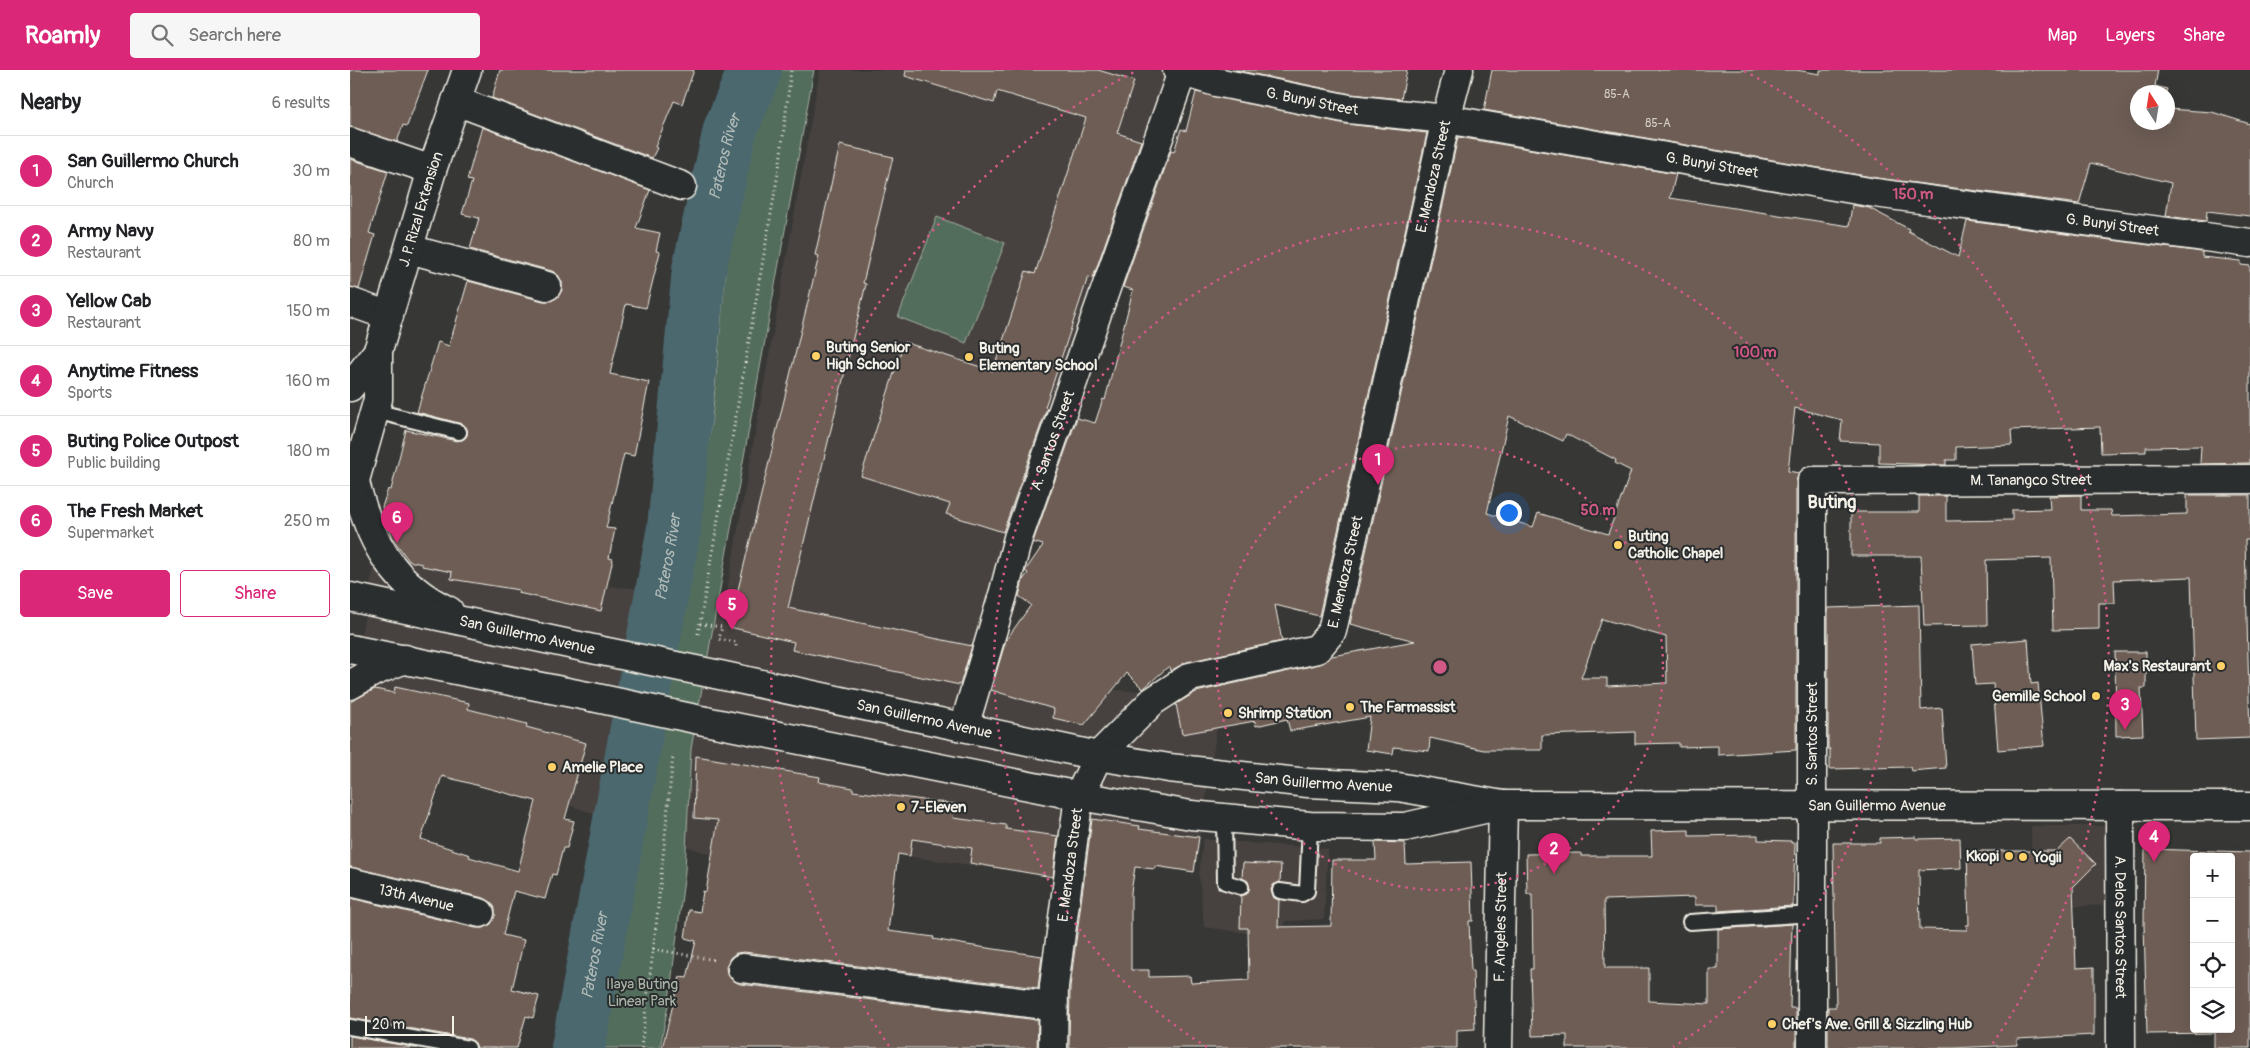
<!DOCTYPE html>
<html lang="en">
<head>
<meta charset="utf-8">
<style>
  body { margin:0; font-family:Pangolin,sans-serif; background:#f6f6f6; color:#202124 }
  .controls { position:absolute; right:15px; bottom:15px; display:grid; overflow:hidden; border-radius:5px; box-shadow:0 5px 20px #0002 }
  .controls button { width:45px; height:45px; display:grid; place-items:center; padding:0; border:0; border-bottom:1px solid #e0e0e0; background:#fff; color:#202124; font:25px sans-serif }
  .compass { position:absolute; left:1780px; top:15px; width:45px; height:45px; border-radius:50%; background:#fff; box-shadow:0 5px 20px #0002; rotate:348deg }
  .scale { position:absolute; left:15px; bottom:12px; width:89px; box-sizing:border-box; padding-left:5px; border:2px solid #f4f1e8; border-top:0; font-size:14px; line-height:18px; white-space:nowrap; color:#f4f1e8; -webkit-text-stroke:4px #2a2d2e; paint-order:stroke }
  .you { position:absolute; left:1158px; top:442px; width:18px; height:18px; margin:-12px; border:4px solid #fff; border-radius:50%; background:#1a73e8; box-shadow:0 0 0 8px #1a73e833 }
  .badge { display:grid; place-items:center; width:32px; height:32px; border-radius:50%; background:#db2777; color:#fff; font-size:16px; font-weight:700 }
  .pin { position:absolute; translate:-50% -41px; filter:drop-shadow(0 1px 2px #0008) }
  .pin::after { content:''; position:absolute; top:26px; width:18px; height:15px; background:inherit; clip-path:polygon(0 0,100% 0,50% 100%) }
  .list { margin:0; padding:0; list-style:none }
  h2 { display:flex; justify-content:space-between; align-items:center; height:65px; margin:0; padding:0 20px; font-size:21px }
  h2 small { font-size:16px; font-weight:400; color:#757577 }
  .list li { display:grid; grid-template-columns:32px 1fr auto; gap:15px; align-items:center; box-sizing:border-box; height:70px; padding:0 20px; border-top:1px solid #e0e0e0 }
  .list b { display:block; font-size:19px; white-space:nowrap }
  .list p { margin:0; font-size:16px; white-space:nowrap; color:#757577 }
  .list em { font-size:16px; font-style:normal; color:#757577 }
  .actions { display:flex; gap:10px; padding:15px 20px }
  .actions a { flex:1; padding:11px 0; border:1px solid #db2777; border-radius:5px; text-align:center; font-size:18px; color:#db2777 }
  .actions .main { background:#db2777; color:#fff }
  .icon { flex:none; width:28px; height:28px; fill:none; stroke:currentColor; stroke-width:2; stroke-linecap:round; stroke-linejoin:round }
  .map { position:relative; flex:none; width:1900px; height:978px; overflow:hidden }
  header { display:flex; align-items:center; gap:30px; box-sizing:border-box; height:70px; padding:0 25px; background:#db2777; color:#fff }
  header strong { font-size:24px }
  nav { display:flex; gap:28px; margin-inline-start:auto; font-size:18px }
  .search { width:350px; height:45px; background:#f6f6f6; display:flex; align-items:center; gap:12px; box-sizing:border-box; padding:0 18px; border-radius:5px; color:#757577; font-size:19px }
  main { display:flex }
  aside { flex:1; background:#fff }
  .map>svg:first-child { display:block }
  .built { fill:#47423f }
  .green { fill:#536d5b; stroke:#a4afa2 }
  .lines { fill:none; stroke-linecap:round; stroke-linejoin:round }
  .river { stroke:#4b686e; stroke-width:54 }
  .building { fill:#6d5d54; stroke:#f4f1e8; fill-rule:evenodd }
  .service-casing { stroke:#f4f1e8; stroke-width:18 }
  .minor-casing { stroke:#f4f1e8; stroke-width:31 }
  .tertiary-casing { stroke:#f4f1e8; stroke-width:31 }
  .secondary-casing { stroke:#f4f1e8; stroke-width:31 }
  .path { stroke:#f4f1e8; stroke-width:3; stroke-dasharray:1 4; stroke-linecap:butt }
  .service { stroke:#2a2d2e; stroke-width:14 }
  .minor { stroke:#2a2d2e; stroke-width:28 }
  .tertiary { stroke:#2a2d2e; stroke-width:28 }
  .secondary { stroke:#2a2d2e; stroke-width:28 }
  .secondary-bridge-casing { stroke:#f4f1e8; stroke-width:31; stroke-linecap:butt }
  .secondary-bridge { stroke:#2a2d2e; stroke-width:28 }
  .ring { fill:none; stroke:#d15985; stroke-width:2.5; stroke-dasharray:2.5 5 }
  .poi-dot { fill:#ffd166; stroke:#2a2d2e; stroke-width:2 }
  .labels { text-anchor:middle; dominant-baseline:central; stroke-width:4; stroke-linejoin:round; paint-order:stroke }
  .number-label { font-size:12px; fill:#d2ccc3 }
  .street-label { font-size:15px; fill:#f4f1e8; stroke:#2a2d2e }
  .poi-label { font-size:15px; font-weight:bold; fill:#f4f1e8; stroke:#2a2d2e; text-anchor:start }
  .park-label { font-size:15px; fill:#acb6a9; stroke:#2a2d2e }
  .water-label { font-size:16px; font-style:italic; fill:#b0bab7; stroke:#2a2d2e }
  .quarter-label { font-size:18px; font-weight:bold; fill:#f4f1e8; stroke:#2a2d2e }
  .centre { fill:#d15985; stroke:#2a2d2e; stroke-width:2.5 }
  .ring-label { font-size:15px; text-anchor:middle; font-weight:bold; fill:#d15985; stroke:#2a2d2e; stroke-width:4; stroke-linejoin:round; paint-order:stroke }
</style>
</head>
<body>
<header>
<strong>Roamly</strong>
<div class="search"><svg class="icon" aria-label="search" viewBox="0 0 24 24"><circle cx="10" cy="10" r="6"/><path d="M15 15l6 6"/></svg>Search here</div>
<nav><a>Map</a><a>Layers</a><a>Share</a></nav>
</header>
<main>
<aside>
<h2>Nearby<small>6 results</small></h2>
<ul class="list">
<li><span class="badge">1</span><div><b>San Guillermo Church</b><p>Church</p></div><em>30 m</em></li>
<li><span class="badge">2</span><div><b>Army Navy</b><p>Restaurant</p></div><em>80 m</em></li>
<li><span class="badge">3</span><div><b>Yellow Cab</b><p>Restaurant</p></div><em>150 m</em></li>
<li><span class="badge">4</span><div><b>Anytime Fitness</b><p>Sports</p></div><em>160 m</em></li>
<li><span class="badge">5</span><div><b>Buting Police Outpost</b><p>Public building</p></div><em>180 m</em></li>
<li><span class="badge">6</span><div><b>The Fresh Market</b><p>Supermarket</p></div><em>250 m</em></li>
</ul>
<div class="actions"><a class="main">Save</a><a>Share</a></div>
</aside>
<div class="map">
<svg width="1900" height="978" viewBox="0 0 1900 978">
  <rect width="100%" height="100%" fill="#373736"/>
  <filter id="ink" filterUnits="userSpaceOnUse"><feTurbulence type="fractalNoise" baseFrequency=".02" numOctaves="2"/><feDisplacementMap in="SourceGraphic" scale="10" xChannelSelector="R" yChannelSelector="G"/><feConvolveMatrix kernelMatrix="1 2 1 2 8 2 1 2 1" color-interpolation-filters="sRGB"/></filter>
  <g filter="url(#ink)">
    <path class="built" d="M470 0H804L820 5 629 572 727 592 763 620 857 624 867 658 844 802 731 792 699 806 498 778 406 774 362 785 219 735 0 688V624L34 442 177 504 257 516 376 526Z
      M1681 756H1759L1760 835 1682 838Z
      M853 769 978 779 974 849 935 851 933 868 854 857 849 805Z"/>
    <path class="green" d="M428 0H464L341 679 335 801 319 930 310 978H253L345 476 363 339 376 196 403 72Z
      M587 147 655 173 616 273 548 247Z"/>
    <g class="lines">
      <path class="river" id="s1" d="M228 978 324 458 349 199 380 60 405 0"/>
    </g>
    <path class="building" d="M0 0H78L57 56 53 55 47 72 0 57Z
      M150 0H344L332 34 324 31 305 77 307 78 302 88 142 28Z
      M556 0H748L784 11 767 63 791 71 743 208 738 207 695 337 697 338 653 462 596 444 600 434 511 406 554 272 643 301 676 201 685 204 736 48 647 21 644 33 555 6Z
      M885 0H1057L1051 29 1001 24Z
      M1142 0H1446L1470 4V0H1808L1805 16 1817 19 1816 22H1788V52H1818V39L1862 42 1900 54V146L1857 141 1856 151 1816 146 1821 113 1741 93 1729 134 1527 108 1134 40Z
      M846 22 996 54 1077 63 969 546 925 535 932 571 837 592 820 601 819 596 793 619 777 603 734 655 703 648 704 639 641 620 656 570 681 535 669 526 673 510 678 503 675 501 693 475 683 472 727 348 745 353 753 329 755 330 783 220 773 217 821 81 824 82 831 59 836 61Z
      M132 57 300 120 286 158 310 163 306 181 310 182 296 238 276 234 260 304 299 312 284 386 274 384 256 458 265 459 259 488 263 489 251 541 168 523 169 520 101 509 102 502 72 496V494L59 491 43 469 32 437 38 419 41 420 56 360 107 371 115 368 117 365V359L112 354 67 342 88 272 99 276 118 211 193 231H201L208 227 212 220V212L208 205 202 201 120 179 129 148 112 144 122 111 117 110Z
      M1108 67 1326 104 1320 128 1499 156 1502 135 1519 138 1559 159 1558 161 1608 187 1617 151 1852 182V187L1891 191V195L1900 196V393L1850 394 1851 376 1796 377V382L1751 383 1750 357 1661 360 1662 375 1606 377V390H1596V395L1529 393V373L1490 371 1492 350 1445 338 1438 401 1449 403 1446 411V680L1368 685V676L1329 677V673L1285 674V662L1192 665V680H1134L1080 668 1079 681 1044 677 1043 684 1016 680 1020 647 940 661 937 649 906 656 905 651 832 664 826 634 846 622 970 594 982 586 1065 571 1000 554ZM1159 346 1213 371 1216 364 1266 390 1265 393 1281 401 1258 464 1188 443 1183 457 1137 443ZM1252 549 1316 567 1317 613 1257 616V608H1231Z
      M490 75 543 87 513 213 516 214 438 538 622 576 610 615 442 580 444 572 379 557 469 186 465 185Z
      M0 89 38 101 19 163 25 165 9 219 0 217Z
      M1731 425V440H1761L1762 446 1837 444V425H1900V470H1895L1900 668 1846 670 1841 507 1764 510 1765 533H1749V559L1703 560 1701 488 1636 490 1637 555 1574 556 1571 486H1501V442H1569V426H1596V451L1662 450V440L1700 439 1699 426Z
      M1569 535 1571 640 1592 638 1596 698 1561 701 1560 697 1480 699V679H1478V538Z
      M1678 569 1681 614 1688 613 1694 676 1648 680 1643 614 1625 615 1622 574Z
      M1765 582H1796V618H1791L1793 665 1766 666Z
      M45 617 119 633 118 639 177 654 176 657 236 673 215 749 224 751 217 778H213L206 805 202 804 195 829 164 821 153 865 174 870 162 919 189 926 183 948 176 946 167 978H127L124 972 120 969 0 948V828L126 858H134L141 854 145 846V838L141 832 134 828 0 797V632L25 619 44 623ZM92 706 186 731 168 801 119 787 120 785 71 769Z
      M346 686 470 707 469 712 503 718V721L605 734 603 748 656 755V759L708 766 703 807 620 793 622 778 562 769 560 786 548 784 538 861 584 867 583 869 617 875 692 886 688 918 394 882 386 883 380 888 376 897 377 904 382 910 390 914 688 950 687 978H312L330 907 337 908 346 871 335 868 339 840 350 842 353 821 356 822 368 750 344 748Z
      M742 749 790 756 789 759 849 767 844 802 805 796V799L785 797 781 822V900H799V907L840 906 841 913 899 910 898 858H890L891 826 897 824 899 819 898 811 892 808 893 793 931 795 930 812 923 815 921 820 924 828 929 830 928 857 981 856 982 790H1026L1025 772 1055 773 1056 794 1121 792 1123 851H1119L1121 901H1123L1125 959 1107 960V978H719L720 917Z
      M1339 760V766L1408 765V770L1441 771V773H1445L1443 836 1368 841V835H1345V827L1254 830 1255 898H1299V931L1359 934V899H1368V859L1442 854 1440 938H1446V978H1217V965L1182 966 1180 899H1183L1182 824H1177L1176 784 1231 783V786H1302L1301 761Z
      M1566 767V769L1610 768 1611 798 1569 800 1570 859 1617 860 1616 855H1619L1617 781H1707L1720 769 1746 794 1723 817 1726 898 1744 897V965L1667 969V975L1603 978H1478V937H1486L1483 773H1530V768Z
      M1795 779 1900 782V978H1864V963L1797 964 1794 854ZM1844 787H1881V959H1844Z
      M0 966 68 978H0Z"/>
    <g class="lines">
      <defs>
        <path id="service" d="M25 341 109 362
          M874 748 875 812 891 817
          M930 821 952 824 957 821 960 756
          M1340 852 1462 844
          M0 957 118 978"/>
        <g id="minor">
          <path id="s2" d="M827 0 866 12 999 39 1096 49 1525 123 1900 173"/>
          <path d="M106 31 332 116"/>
          <path d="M0 72 82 100"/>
          <path d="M59 179 197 216"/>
          <path d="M0 232 39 246"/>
          <path id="s3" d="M614 657 653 525 668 468 832 2"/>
          <path id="s4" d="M748 686 803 631 840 607 967 579 982 561 1096 49 1109 0"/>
          <path id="s5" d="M1770 736 1771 978"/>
          <path id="s6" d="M0 812 130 843"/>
          <path d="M392 898 703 936"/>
          <path id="s7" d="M1148 978 1153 735"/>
          <path id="s8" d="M1462 978V411L1900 409"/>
        </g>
        <g id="tertiary">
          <path id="s9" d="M703 978 704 916 729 726 748 686"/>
        </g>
        <g id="secondary">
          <path d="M0 317 28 281"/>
          <path d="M5 412C20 471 42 514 99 541"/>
          <path id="s10" d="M0 428 28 329V281L82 100 117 0"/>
          <path id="s11" d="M0 527 252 581"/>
          <path d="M0 579 242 627"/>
          <path id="s12" d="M365 604 748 686 819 698 958 713 1048 717 1153 735 1900 736"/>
          <path d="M0 615 23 602 55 589"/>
          <path d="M355 651 729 726 841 745 960 756 1055 757 1139 738"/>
        </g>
      </defs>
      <use href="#service" class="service-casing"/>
      <use href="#minor" class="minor-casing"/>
      <use href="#tertiary" class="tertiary-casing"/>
      <use href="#secondary" class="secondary-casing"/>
      <path class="path" d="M350 554 372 557 369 569 386 572V578
        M348 564 430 92 441 0
        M303 879 365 890
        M291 978 306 857 323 686"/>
      <use href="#service" class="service"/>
      <use href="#minor" class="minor"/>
      <use href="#tertiary" class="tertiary"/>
      <use href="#secondary" class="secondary"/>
      <defs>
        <path id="secondary-bridge" d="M252 581 365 604
          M242 627 355 651"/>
      </defs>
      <use href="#secondary-bridge" class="secondary-bridge-casing"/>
      <use href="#secondary-bridge" class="secondary-bridge"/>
    </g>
  </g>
  <g class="ring">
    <circle cx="1090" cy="597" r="223"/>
    <path d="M857 977A446 446 0 1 1 1323 977"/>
    <path d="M539 976A669 669 0 0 1 786 1M1394 1A669 669 0 0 1 1641 976"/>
  </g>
  <g class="poi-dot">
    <circle cx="466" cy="286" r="5"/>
    <circle cx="619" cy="287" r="5"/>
    <circle cx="1268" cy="475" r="5"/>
    <circle cx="1871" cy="596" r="5"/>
    <circle cx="1746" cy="626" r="5"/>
    <circle cx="1000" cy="637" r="5"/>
    <circle cx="878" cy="643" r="5"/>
    <circle cx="202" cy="697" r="5"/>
    <circle cx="551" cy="737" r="5"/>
    <circle cx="1659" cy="786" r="5"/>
    <circle cx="1673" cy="787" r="5"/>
    <circle cx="1422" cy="954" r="5"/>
  </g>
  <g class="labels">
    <g class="number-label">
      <text x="1267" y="24">85-A</text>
      <text x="1308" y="53">85-A</text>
    </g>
    <g class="street-label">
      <text stroke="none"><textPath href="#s2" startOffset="139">G. Bunyi Street</textPath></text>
      <text stroke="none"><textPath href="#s2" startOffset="544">G. Bunyi Street</textPath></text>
      <text stroke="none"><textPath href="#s4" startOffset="741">E. Mendoza Street</textPath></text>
      <text stroke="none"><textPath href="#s10" startOffset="299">J. P. Rizal Extension</textPath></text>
      <text stroke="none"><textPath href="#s2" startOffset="949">G. Bunyi Street</textPath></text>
      <text stroke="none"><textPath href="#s3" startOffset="300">A. Santos Street</textPath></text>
      <text stroke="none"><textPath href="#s8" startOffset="786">M. Tanangco Street</textPath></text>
      <text stroke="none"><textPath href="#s4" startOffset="336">E. Mendoza Street</textPath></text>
      <text stroke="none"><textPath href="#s11" startOffset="181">San Guillermo Avenue</textPath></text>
      <text stroke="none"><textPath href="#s12" startOffset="214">San Guillermo Avenue</textPath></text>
      <text transform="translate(1462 664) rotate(-90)">S. Santos Street</text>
      <text stroke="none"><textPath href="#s12" startOffset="619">San Guillermo Avenue</textPath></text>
      <text stroke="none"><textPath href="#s12" startOffset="1174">San Guillermo Avenue</textPath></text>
      <text stroke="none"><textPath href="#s9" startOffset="184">E. Mendoza Street</textPath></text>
      <text stroke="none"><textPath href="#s6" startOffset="68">13th Avenue</textPath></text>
      <text stroke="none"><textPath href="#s7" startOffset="121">F. Angeles Street</textPath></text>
      <text stroke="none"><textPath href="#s5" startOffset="121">A. Delos Santos Street</textPath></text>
    </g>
    <g class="poi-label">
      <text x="476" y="277">Buting Senior<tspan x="476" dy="17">High School</tspan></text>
      <text x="629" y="278">Buting<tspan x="629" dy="17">Elementary School</tspan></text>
      <text x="1278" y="466">Buting<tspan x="1278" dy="17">Catholic Chapel</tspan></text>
      <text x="1861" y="596" text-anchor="end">Max's Restaurant</text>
      <text x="1736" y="626" text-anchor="end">Gemille School</text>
      <text x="1010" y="637">The Farmassist</text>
      <text x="888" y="643">Shrimp Station</text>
      <text x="212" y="697">Amelie Place</text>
      <text x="561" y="737">7-Eleven</text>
      <text x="1649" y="786" text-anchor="end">Kkopi</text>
      <text x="1683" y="787">Yogii</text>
      <text x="1432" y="954">Chef's Ave. Grill &amp; Sizzling Hub</text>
    </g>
    <g class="park-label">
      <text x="292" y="914">Ilaya Buting<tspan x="292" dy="17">Linear Park</tspan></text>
    </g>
    <g class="water-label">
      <text stroke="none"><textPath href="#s1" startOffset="904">Pateros River</textPath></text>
      <text stroke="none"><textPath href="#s1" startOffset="499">Pateros River</textPath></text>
      <text stroke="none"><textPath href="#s1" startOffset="94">Pateros River</textPath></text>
    </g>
    <g class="quarter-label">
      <text x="1482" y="432">Buting</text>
    </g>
  </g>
  <circle cx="1090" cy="597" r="8" class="centre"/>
  <g class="ring-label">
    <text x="1563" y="129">150 m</text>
    <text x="1405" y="287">100 m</text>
    <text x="1248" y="445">50 m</text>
  </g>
</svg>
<div class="controls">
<button>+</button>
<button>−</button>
<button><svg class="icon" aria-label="locate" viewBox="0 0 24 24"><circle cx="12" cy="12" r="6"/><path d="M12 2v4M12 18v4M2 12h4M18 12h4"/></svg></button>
<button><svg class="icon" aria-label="layers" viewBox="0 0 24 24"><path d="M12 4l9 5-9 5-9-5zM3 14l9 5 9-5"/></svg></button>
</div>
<svg class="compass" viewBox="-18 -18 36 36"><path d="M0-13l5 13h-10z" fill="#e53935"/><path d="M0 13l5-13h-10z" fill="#757577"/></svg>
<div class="scale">20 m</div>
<div class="you"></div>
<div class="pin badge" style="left:1028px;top:415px">1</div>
<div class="pin badge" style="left:1204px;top:804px">2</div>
<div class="pin badge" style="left:1775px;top:660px">3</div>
<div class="pin badge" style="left:1804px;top:792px">4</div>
<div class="pin badge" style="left:382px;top:560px">5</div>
<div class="pin badge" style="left:47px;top:473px">6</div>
</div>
</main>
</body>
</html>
